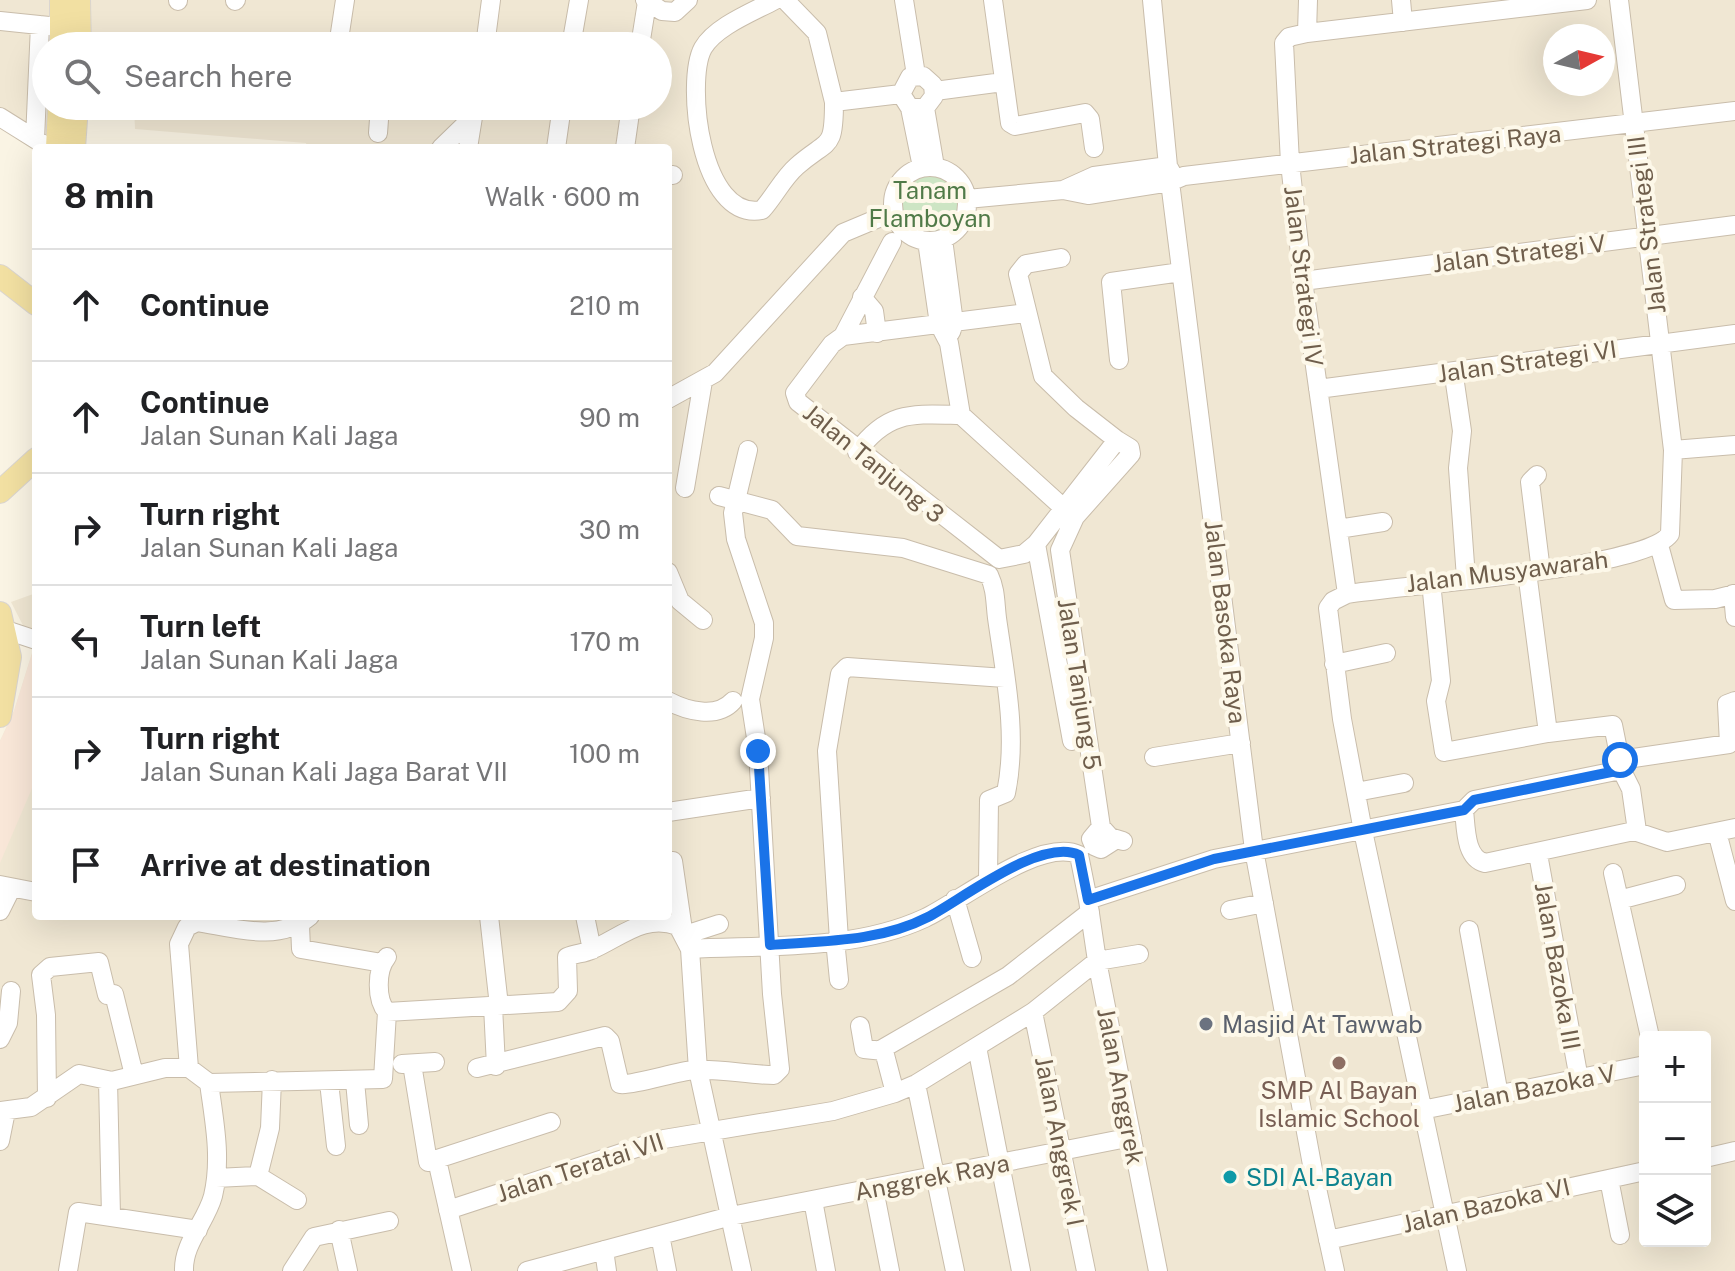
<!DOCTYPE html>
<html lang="en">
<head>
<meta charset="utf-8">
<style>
  body { margin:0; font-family:"Public Sans",sans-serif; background:#f2f2f2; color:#202124 }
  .controls { position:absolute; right:24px; bottom:24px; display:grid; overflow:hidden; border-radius:8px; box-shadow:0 8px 32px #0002 }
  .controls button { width:72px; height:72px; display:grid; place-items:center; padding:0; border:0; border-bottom:2px solid #e0e0e0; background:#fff; color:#202124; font:40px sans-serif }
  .compass { position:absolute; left:1543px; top:24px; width:72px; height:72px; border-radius:50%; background:#fff; box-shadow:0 8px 32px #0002; rotate:82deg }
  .stop { position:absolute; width:24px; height:24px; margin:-18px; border:6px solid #1a73e8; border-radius:50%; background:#fff }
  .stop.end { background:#1a73e8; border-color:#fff; box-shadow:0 2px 8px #0008 }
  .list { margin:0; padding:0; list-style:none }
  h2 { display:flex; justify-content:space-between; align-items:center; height:104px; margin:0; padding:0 32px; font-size:34px }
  h2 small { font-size:26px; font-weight:400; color:#757577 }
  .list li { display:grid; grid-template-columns:52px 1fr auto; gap:24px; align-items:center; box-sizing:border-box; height:112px; padding:0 32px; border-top:2px solid #e0e0e0 }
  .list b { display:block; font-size:30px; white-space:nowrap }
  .list p { margin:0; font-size:26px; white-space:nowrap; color:#757577 }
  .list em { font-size:26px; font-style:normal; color:#757577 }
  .icon { flex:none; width:44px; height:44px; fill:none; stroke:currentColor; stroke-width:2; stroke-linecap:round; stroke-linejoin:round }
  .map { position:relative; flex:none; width:1735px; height:1271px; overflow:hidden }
  .search { position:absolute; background:#fff; box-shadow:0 8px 32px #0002; left:32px; top:32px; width:640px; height:88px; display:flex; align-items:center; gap:20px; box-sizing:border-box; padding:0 28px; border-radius:44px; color:#757577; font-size:30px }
  .panel { position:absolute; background:#fff; box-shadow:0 8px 32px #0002; left:32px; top:144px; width:640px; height:776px; border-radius:8px }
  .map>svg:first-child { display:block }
  .residential { fill:#f0e7d3; fill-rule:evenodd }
  .commercial { fill:#f9e7d8 }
  .green { fill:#cde5c4 }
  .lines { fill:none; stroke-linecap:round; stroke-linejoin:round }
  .minor-casing { stroke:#c9bdab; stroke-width:20 }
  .major-casing { stroke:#dad5d0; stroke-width:24 }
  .minor { stroke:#fff; stroke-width:18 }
  .major { stroke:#f2e0a2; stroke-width:22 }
  .route { stroke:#1a73e8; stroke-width:10 }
  .worship-dot { fill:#6b7280; stroke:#fdf8e9; stroke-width:3 }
  .education-dot { fill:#8d6e63; stroke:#fdf8e9; stroke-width:3 }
  .culture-dot { fill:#0f9aa8; stroke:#fdf8e9; stroke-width:3 }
  .labels { text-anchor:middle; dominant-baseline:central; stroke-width:8; stroke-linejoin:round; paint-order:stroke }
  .street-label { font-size:24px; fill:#6f5e4c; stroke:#fdf8e9 }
  .park-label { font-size:24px; fill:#507a48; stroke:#fdf8e9 }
  .worship-label { font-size:24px; fill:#5b616d; stroke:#fdf8e9; text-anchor:start }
  .education-label { font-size:24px; fill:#785e54; stroke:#fdf8e9 }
  .culture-label { font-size:24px; fill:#0d838f; stroke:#fdf8e9; text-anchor:start }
</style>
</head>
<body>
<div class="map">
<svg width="1735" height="1271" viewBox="0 0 1735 1271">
  <rect width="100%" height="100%" fill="#faf4e4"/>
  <path class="residential" d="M0 0H51L50 46H46L47 148 0 124Z
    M89 0H1735V1271H0V741L14 711 34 647 11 602 36 593V916H668V148H307L306 143 135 129 134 106H658V46H89ZM1555 36H1603V84H1555ZM1645 1037H1705V1241H1645Z"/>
  <path class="commercial" d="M34 647 36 779 0 863V741L14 711Z"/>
  <path class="green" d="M893 204a37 37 0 1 1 74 0a37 37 0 1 1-74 0Z"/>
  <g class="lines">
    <defs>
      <path id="minor" d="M645 0 662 11 675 12 688 0
        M775 0C753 12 716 26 703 48 685 81 700 222 762 210 774 197 783 178 797 166 829 138 834 151 834 102L901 94
        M785 0 817 33 834 102
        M904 0 916 75
        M993 0 1010 123 1015 126 1085 113 1090 119 1094 148
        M1152 0 1168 166 1254 850 1313 1170 1335 1271
        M1401 0 1403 22
        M178 1V0
        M235 1 236 0
        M0 21 49 26
        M1307 33 1308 0
        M338 46 345 0
        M485 46 491 0
        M571 46 579 0
        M640 46 647 2
        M935 91 1003 82
        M910 108H925L934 96 933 85 923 76 910 77 901 94 910 108 922 167
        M925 108 935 167
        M316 109 317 106
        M0 117 43 144
        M378 133 380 106
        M35 139 40 25
        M441 148 473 117
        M468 148 473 117
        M556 148 562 106
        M625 148 631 106
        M893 204a37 37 0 1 1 74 0a37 37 0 1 1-74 0Z
        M668 175H673
        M1063 190 1094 176 1168 166 1174 177
        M967 199 1063 190 1088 195 1170 182 1184 176 1735 111
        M943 239 954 323 951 332
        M927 241 939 324 949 343 961 415 1069 513
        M1303 281 1735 225
        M862 297 874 311 877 333
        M1026 313 843 336 832 344 795 393 798 402 999 559 1024 554 1036 544 1117 440 1076 408 1043 376 1018 274 1026 264 1061 258
        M843 336 892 242
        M1119 360 1111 282 1181 272
        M1455 383 1462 431 1458 468 1466 578
        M1318 389 1735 334
        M668 399 715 373 843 233 893 212
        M1117 440 1130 448 1131 454 1075 517 1060 550 1101 827 1110 837 1123 841
        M1673 450 1735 445
        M857 452C888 410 913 414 961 415
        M1537 475 1530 482 1541 571
        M685 488 703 381
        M719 496 772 510 797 536 903 548 989 575C996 590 995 602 997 618 1005 675 1018 735 1006 793L989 800 988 879
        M1338 529 1383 522
        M1036 544 1072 741
        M1659 545 1674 600 1715 599 1735 594
        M668 572 680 601 703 620
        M1431 582 1441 681 1436 701 1444 752 1548 733
        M1347 594 1303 281 1290 163 1284 43 1289 37 1307 33 1587 0
        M1733 594 1735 617
        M6 630 36 640
        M1334 664 1386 653
        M668 701C687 711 717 719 733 701
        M1154 757 1241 743
        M1620 760 1729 744 1727 704 1735 701
        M1620 767 1631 789 1637 831
        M1356 792 1404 783
        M1464 810C1466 828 1465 858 1485 863L1634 831 1667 842 1735 828
        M668 812 761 798
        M1101 827 1091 839 1094 846 1101 849 1115 840
        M1717 832 1735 901
        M1538 854 1579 1079
        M673 861 683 930
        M1613 873 1650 1037
        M0 885 36 892
        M955 899 972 958
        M1088 900 1097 961 1158 1271
        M1619 900 1676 885
        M1230 910 1264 903
        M0 911 11 889
        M489 916 499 1006
        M585 916 592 950
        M300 925 301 949 382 963
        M1469 930 1499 1095
        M685 935 719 924
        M835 940 839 980
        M839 940 827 751 840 674 847 667 1005 678
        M690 949 698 1070 742 1271
        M387 957C376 970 376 1000 387 1012
        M493 1006 496 1066
        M1033 1012 1086 1271
        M860 1026 864 1049 884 1051 895 1093
        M0 1039 8 1023 11 991
        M977 1047 1021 1271
        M882 1049 1008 976 1090 912
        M402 1064 435 1062
        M412 1064 428 1162 551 1122
        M189 1068 179 944 187 927 197 922C235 928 278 943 310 916
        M477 1068 605 1036 610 1041 620 1084C630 1086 676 1072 693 1070 719 1068 748 1075 774 1075L780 1069 772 994 758 751 750 699 764 638V623L736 539 733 513 748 450
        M108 1080 111 1216
        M355 1081 359 1125
        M329 1082 336 1146
        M916 1084 955 1271
        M47 1098 46 1015 41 975 50 967 99 962 107 995 114 994 134 1075
        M1422 1110 1645 1065
        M0 1111 31 1107 79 1074 112 1081 165 1068H189L209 1083 383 1079 387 1012 558 1002 568 991 567 957C575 953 583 954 591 950 620 938 644 913 678 926L690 949C767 945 854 951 925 918 958 903 1041 836 1079 855L1088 900 1214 859 1464 810 1474 800 1616 771 1621 765 1613 725 1548 733 1527 572
        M0 1141 6 1111
        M1705 1158 1735 1151
        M437 1160 462 1271
        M258 1176 270 1128 272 1080
        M216 1178 258 1176 297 1200
        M1609 1179 1620 1235
        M874 1189 890 1271
        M813 1200 826 1271
        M448 1210 664 1139 833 1111 895 1093 916 1084 1033 1012 1097 961 1139 954
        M339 1230 348 1271
        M660 1235 667 1271
        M1328 1240 1645 1171
        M604 1250 607 1271
        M68 1271 78 1212 198 1230
        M184 1271C183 1243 206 1222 213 1196 222 1158 214 1120 209 1083
        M292 1271 314 1237 389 1221
        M527 1271 731 1216 1132 1137
        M1457 1271 1363 831 1342 719 1328 608 1333 601 1347 594C1403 585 1645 569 1670 534L1673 450 1619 0"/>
      <path id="major" d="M61 0V46
        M79 0 80 46
        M57 148 59 106
        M74 148 77 106
        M0 276 36 304
        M0 492 36 459
        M0 613 10 657 0 716"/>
    </defs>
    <use href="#minor" class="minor-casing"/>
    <use href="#major" class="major-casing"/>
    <use href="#minor" class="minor"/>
    <use href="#major" class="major"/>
  </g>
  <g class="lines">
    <path class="route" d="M758 751 770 945C822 941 880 942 928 917 961 900 1041 837 1079 855L1088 900 1214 859 1464 810 1474 800 1616 771 1620 760"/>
  </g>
  <circle class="worship-dot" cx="1206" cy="1024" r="8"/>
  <circle class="education-dot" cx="1339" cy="1063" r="8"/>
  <circle class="culture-dot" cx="1230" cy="1177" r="8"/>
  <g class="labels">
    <g class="street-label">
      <text transform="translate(1455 144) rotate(-6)">Jalan Strategi Raya</text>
      <text transform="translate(1646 225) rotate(-97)">Jalan Strategi III</text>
      <text transform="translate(1519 253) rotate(-7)">Jalan Strategi V</text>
      <text transform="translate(1304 276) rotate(83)">Jalan Strategi IV</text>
      <text transform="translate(1527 361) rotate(-8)">Jalan Strategi VI</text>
      <text transform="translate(874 463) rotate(39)">Jalan Tanjung 3</text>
      <text transform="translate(1507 571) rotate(-7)">Jalan Musyawarah</text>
      <text transform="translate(1226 622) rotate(83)">Jalan Basoka Raya</text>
      <text transform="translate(1080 684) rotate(81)">Jalan Tanjung 5</text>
      <text transform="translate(1558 966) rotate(80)">Jalan Bazoka III</text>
      <text transform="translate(1121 1086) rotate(79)">Jalan Anggrek</text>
      <text transform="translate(1534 1088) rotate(-11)">Jalan Bazoka V</text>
      <text transform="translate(1060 1141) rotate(79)">Jalan Anggrek I</text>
      <text transform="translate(580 1167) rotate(-18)">Jalan Teratai VII</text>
      <text transform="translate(932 1177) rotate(-11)">Anggrek Raya</text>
      <text transform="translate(1486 1205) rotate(-13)">Jalan Bazoka VI</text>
    </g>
    <g class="park-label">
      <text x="930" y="190">Tanam<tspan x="930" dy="28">Flamboyan</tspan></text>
    </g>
    <g class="worship-label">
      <text x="1222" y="1024">Masjid At Tawwab</text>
    </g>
    <g class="education-label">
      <text x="1339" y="1090">SMP Al Bayan<tspan x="1339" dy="28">Islamic School</tspan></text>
    </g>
    <g class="culture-label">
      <text x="1246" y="1177">SDI Al-Bayan</text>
    </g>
  </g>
</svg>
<div class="controls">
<button>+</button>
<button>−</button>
<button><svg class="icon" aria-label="layers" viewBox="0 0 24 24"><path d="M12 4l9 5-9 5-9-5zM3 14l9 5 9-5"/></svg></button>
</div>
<svg class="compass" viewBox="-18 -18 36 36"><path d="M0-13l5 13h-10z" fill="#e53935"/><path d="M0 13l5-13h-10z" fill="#757577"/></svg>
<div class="stop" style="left:1620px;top:760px"></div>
<div class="stop end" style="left:758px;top:751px"></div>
<div class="search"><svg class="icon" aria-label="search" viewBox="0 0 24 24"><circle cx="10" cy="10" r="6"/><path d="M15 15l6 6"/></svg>Search here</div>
<section class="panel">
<h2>8 min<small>Walk · 600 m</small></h2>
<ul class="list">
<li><svg class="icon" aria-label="ahead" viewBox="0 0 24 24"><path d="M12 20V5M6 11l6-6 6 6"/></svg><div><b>Continue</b></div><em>210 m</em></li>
<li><svg class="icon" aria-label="ahead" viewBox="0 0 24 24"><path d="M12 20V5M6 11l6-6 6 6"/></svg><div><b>Continue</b><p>Jalan Sunan Kali Jaga</p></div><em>90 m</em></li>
<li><svg class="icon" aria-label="right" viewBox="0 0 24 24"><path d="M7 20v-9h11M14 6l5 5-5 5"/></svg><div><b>Turn right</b><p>Jalan Sunan Kali Jaga</p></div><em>30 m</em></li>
<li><svg class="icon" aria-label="left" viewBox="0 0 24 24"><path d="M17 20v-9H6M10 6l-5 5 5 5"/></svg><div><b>Turn left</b><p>Jalan Sunan Kali Jaga</p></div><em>170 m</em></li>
<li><svg class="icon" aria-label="right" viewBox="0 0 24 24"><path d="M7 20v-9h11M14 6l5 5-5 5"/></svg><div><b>Turn right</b><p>Jalan Sunan Kali Jaga Barat VII</p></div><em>100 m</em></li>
<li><svg class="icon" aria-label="arrive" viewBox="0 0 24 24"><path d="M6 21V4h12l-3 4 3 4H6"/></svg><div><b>Arrive at destination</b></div></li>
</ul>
</section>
</div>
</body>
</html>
